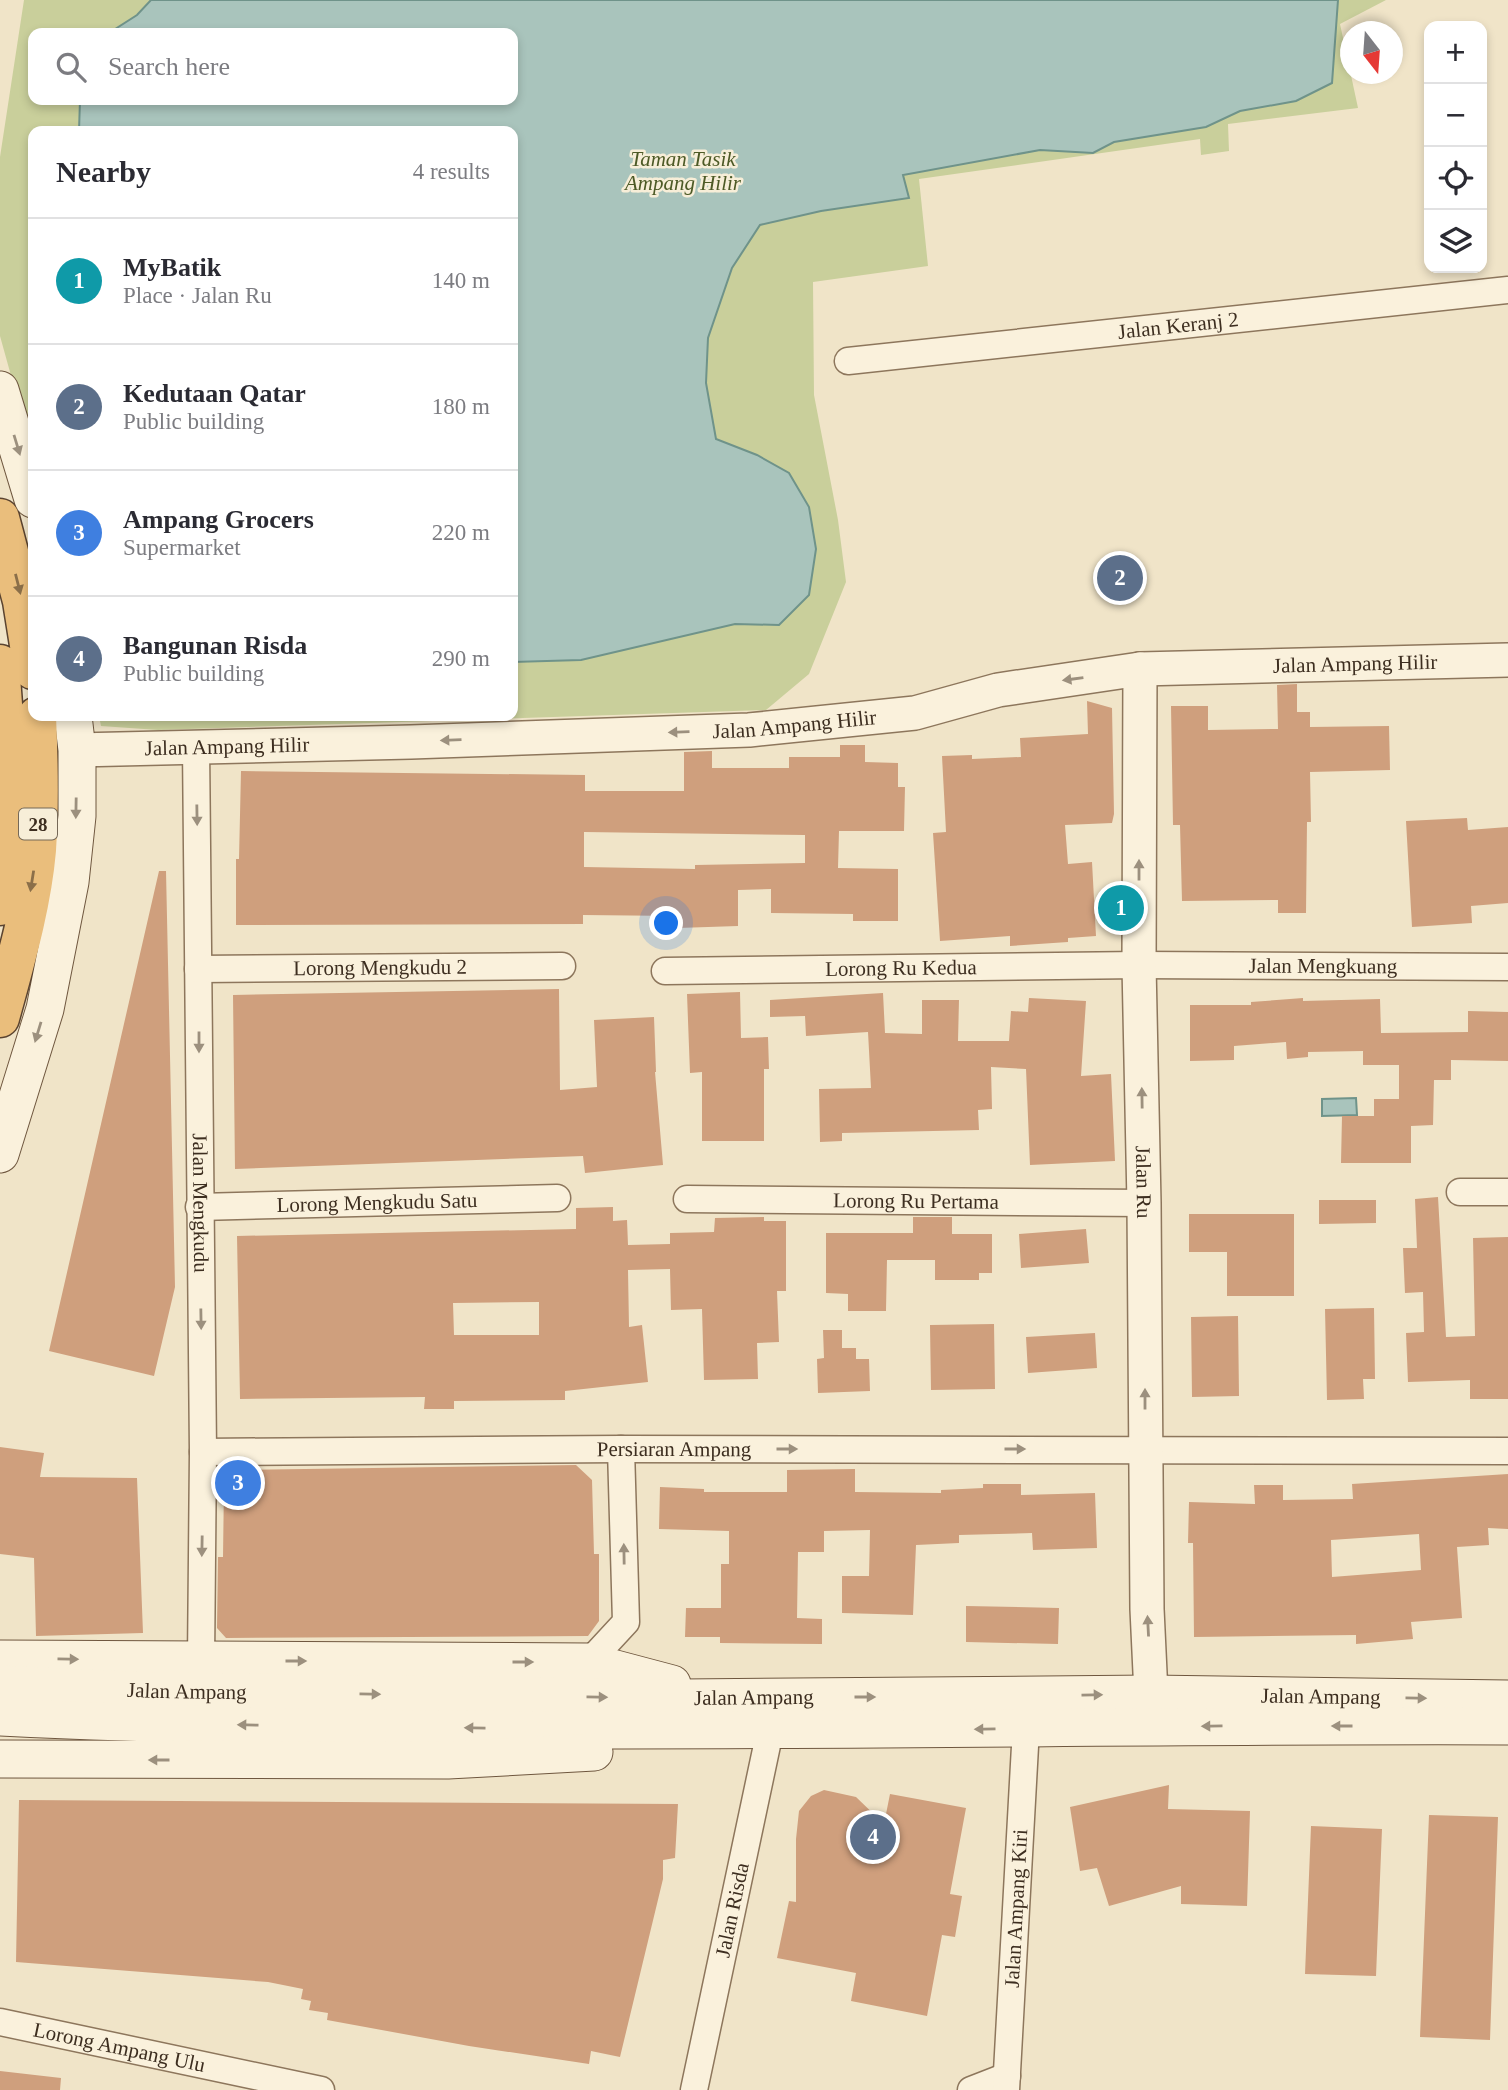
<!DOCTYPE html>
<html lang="en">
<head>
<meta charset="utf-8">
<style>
  body { margin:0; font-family:Georgia,serif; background:#f7f7f7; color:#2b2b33 }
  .controls { position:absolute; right:21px; top:21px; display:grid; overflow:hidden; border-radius:14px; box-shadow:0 4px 10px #0003 }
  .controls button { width:63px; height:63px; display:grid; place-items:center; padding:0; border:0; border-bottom:2px solid #e1e1e2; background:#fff; color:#2b2b33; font:35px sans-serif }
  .compass { position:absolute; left:1340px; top:21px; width:63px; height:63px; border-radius:50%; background:#fff; box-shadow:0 4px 10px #0003; rotate:163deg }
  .you { position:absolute; left:667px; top:924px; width:24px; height:24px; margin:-18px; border:5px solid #fff; border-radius:50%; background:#1a73e8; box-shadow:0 0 0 10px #1a73e833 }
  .badge { display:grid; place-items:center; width:46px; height:46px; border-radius:50%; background:#9e2a2b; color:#fff; font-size:23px; font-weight:700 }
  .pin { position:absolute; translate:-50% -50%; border:4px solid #fff; box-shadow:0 2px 7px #0006 }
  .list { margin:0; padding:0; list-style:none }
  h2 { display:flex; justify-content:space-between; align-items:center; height:91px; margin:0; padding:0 28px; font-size:30px }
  h2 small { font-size:23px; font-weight:400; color:#7c7c81 }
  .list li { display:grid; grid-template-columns:46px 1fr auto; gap:21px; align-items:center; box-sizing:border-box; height:126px; padding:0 28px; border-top:2px solid #e1e1e2 }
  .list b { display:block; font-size:26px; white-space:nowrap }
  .list p { margin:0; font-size:23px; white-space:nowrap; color:#7c7c81 }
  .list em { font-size:23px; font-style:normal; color:#7c7c81 }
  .icon { flex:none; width:38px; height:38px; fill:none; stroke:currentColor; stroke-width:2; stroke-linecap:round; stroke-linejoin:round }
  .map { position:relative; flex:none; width:1508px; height:2090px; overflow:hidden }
  .search { position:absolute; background:#fff; box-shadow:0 4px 10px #0003; left:28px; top:28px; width:490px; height:77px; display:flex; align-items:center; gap:18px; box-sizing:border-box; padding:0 24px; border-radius:14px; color:#7c7c81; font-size:26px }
  .panel { position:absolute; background:#fff; box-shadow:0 4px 10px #0003; left:28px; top:126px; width:490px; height:595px; border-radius:14px }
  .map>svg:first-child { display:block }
  .green { fill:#c9cf9b; fill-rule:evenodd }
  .water { fill:#a9c4bc; stroke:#6f938a; stroke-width:2 }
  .building { fill:#cf9f7d; fill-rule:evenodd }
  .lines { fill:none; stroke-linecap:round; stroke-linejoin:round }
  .minor-casing { stroke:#8d765c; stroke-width:29 }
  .tertiary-casing { stroke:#8d765c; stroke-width:36 }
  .secondary-casing { stroke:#6f573f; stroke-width:39 }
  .trunk-casing { stroke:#5b4430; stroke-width:41 }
  .minor { stroke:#faf1dc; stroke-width:26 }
  .tertiary { stroke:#faf1dc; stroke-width:33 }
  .secondary { stroke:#faf1dc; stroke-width:37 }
  .trunk { stroke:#eabe7c; stroke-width:38 }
  .oneway { fill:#9c907e }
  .oneway2 { fill:#8b6f49 }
  .labels { text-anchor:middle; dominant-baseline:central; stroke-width:5; stroke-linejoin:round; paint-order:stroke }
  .shield { fill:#f7eed8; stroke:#756857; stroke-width:2 }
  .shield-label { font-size:19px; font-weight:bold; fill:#3d2e20 }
  .park-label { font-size:21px; font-style:italic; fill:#4d5a26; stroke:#f7eed8 }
  .street-label { font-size:21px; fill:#3d2e20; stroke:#f7eed8 }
</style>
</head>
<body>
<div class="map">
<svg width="1508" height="2090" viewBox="0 0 1508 2090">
  <rect width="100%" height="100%" fill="#f0e4c8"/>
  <path class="green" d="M24 0H1386L1340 24 1358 108 1228 124 1229 151 1201 155 1200 139 919 179 928 266 813 282 814 395 838 520 846 582 809 674 766 710 158 730 101 726 99 716H513V131H33V455L0 336V157ZM33 33H513V100H33Z"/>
  <path class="water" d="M151 0H1338L1332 83 1296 101 1240 111 1206 127 1114 142 1093 153 1040 150 903 175 909 198 821 211 760 225 732 268 708 338 706 383 716 439 757 455 789 473 809 507 816 549 809 595 779 625 735 624 581 660 513 662V131H79L80 100H513V33H109L137 15Z
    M1356 1098 1357 1115 1322 1116V1099Z"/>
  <path class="building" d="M1297 684V712H1310V727L1389 726 1390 770 1310 772 1311 822H1307L1306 913H1278V900L1182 901 1180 825H1173L1171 706H1208V730L1278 729 1277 685Z
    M1087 701 1112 708 1114 814 1112 823 1065 825 1068 864 1092 862 1096 936 1068 938V942L1010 946V936L940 941 933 833 946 832 942 756 972 755V759L1021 757 1020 738 1088 734Z
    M840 745H865V762L898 763V787H905L904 831H839L838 868 898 869V921H853V914L771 913V889L738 890V926L678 928V916L583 915V924L236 925V859H239L241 771 585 775V791H684V752L712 751V768H789V757H840ZM584 832 805 835V863L695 865V869L584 867Z
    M1467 818 1468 830 1508 827V903L1471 906 1472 923 1412 927 1406 821Z
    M159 871H166L175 1287 154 1376 49 1351Z
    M559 989 560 1090 597 1087 594 1020 654 1017 656 1072H655L663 1165 585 1173 583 1156 235 1169 233 995Z
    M740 992 741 1038 768 1037 769 1069H764V1141H702V1072L690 1073 687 994Z
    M883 993 885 1033 922 1034V1000H959L958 1041H1009L1011 1011 1028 1012 1029 998 1086 1001 1081 1076 1111 1074 1115 1161 1030 1165 1026 1069 991 1067 992 1109 978 1110 979 1130 842 1133V1141L820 1142 819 1089 871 1088 868 1032 806 1036 805 1016 770 1017V1000Z
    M1303 998V1001L1380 999 1381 1033 1468 1032V1011L1508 1012V1061L1451 1060V1080H1434L1433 1125 1411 1126V1163H1341L1342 1116H1374V1099H1399V1065H1363V1051L1308 1052V1057L1287 1059 1286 1042 1234 1046V1060L1190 1061V1005H1251V1002Z
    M1438 1197 1446 1337 1475 1336 1473 1238 1508 1237V1399H1470V1380L1408 1382 1406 1333 1424 1332 1423 1292 1405 1293 1403 1248H1417L1415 1199Z
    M1319 1200H1376V1223L1319 1224Z
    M613 1207V1221L627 1220 628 1245 670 1244V1233L714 1232 715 1218 764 1217V1221H786V1291H777L779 1342 757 1343 758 1379 704 1380 702 1309 671 1310 670 1269 628 1270 629 1327 642 1325 648 1382 565 1391V1400L454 1401V1409H424L425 1397 240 1399 237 1236 576 1229V1208ZM539 1302V1335H454L453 1303Z
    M1189 1214H1294V1296H1227V1252H1189Z
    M913 1217H952V1234H992V1273H979V1280H935V1260H887L886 1311H848V1294L826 1293V1233H913Z
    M1086 1229 1089 1263 1021 1268 1019 1234Z
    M1374 1308 1375 1379H1363L1364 1399 1327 1400 1325 1309Z
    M1238 1316 1239 1396 1192 1397 1191 1317Z
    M994 1324 995 1389 931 1390 930 1325Z
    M823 1330H842V1348H856V1359H869L870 1391 818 1393 817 1359 824 1358Z
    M1095 1333 1097 1368 1028 1373 1026 1337Z
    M0 1447 44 1453 40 1477 137 1478 143 1633 36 1636 34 1558 0 1554Z
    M576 1465 592 1480 594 1554H599V1621L588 1636 226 1638 217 1628 218 1557H223L224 1484 241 1470Z
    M855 1469V1492L941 1493V1490L983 1488V1484H1021V1495L1095 1493 1097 1548 1033 1550 1032 1533 959 1535V1543L916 1545 913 1615 842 1613V1576H869L870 1530 824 1531V1552H798L797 1618 822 1619V1644L720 1643V1637H685L686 1608H721V1564H729V1531L659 1529 660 1487 704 1489V1492H787V1470Z
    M1508 1474V1529L1488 1528 1489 1545 1457 1547 1462 1618 1411 1622 1413 1639 1356 1644V1635L1194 1637 1193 1543H1188L1189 1502 1255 1504 1254 1485H1283V1500L1353 1499 1352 1484ZM1419 1534 1421 1570 1332 1577 1331 1540Z
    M966 1606 1059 1608 1058 1644 966 1642Z
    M1169 1785 1168 1809 1250 1811 1247 1906 1181 1904V1886L1109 1906 1097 1868 1080 1871 1070 1807Z
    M824 1790 856 1797 884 1824 890 1794 966 1808 950 1894 962 1896 955 1937 942 1935 927 2016 851 2001 856 1973 777 1958 789 1901 796 1902V1839L799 1811 811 1796Z
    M19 1800 678 1804 675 1858 663 1860V1879L620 2057 591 2051 589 2064 469 2046 327 2020 328 2013 309 2010 311 2001 301 1999 303 1989 268 1982 16 1962Z
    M1429 1815 1498 1817 1490 2040 1420 2037Z
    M1311 1826 1382 1829 1376 1976 1305 1974Z
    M0 2071 61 2078 60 2090H0Z"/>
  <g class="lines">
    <defs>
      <g id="minor">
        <path id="s1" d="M848 361 1508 290"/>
        <path id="s2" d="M196 746 203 1452 201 1661"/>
        <path id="s3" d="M198 969 562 966"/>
        <path id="s4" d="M665 971 1139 965 1508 967"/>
        <path d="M1460 1192H1508"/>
        <path id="s5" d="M687 1199 1144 1203"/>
        <path id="s6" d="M199 1207 557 1198"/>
        <path id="s7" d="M203 1452 621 1449 1508 1451"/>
        <path d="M589 1662 626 1622 621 1449"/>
        <path id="s8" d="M0 2022 321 2090"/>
        <path id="s9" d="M694 2090 770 1731"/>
        <path d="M971 2090 1007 2076"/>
        <path id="s10" d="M1006 2090 1026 1728"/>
      </g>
      <g id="tertiary">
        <path id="s11" d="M1140 669 1139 965 1144 1203 1147 1609 1151 1694"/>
        <path id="s12" d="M77 750 411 742 749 730 915 713 998 690 1140 669 1508 660"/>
      </g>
      <g id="secondary">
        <path d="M0 390 33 499"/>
        <path d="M0 1154 45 1009 70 882 77 816V750L73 716"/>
        <path d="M0 1659 589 1662 672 1684"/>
        <path id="s13" d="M0 1684 154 1691 682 1698 1151 1694 1508 1699"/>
        <path d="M0 1717C502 1741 1005 1724 1508 1726"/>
        <path d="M0 1759 448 1760 594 1752"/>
      </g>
      <path id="trunk" d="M0 518 22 601 33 670
        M0 664 9 785 7 847 0 906
        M0 1018C15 963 32 907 37 850 40 805 39 761 37 716"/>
    </defs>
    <use href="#minor" class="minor-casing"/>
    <use href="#tertiary" class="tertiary-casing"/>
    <use href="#secondary" class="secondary-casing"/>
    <use href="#trunk" class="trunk-casing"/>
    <use href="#minor" class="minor"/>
    <use href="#tertiary" class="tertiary"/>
    <use href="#secondary" class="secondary"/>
    <use href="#trunk" class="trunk"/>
  </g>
  <defs><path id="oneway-solid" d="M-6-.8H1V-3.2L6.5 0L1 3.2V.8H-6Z" transform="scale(1.75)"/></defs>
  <g class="oneway">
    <use href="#oneway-solid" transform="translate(17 445) rotate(73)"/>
    <use href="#oneway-solid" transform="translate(1073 679) rotate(172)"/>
    <use href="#oneway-solid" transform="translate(679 732) rotate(178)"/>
    <use href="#oneway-solid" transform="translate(451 740) rotate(178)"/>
    <use href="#oneway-solid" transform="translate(76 808) rotate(91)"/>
    <use href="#oneway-solid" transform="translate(197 815) rotate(89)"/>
    <use href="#oneway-solid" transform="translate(1139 870) rotate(-90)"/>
    <use href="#oneway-solid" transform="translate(38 1032) rotate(107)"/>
    <use href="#oneway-solid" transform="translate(199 1042) rotate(90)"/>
    <use href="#oneway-solid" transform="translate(1142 1098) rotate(-91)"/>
    <use href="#oneway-solid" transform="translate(201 1319) rotate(89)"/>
    <use href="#oneway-solid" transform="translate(1145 1399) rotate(-90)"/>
    <use href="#oneway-solid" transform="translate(787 1449)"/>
    <use href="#oneway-solid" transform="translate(1015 1449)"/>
    <use href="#oneway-solid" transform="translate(202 1546) rotate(91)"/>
    <use href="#oneway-solid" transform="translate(624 1554) rotate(-91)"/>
    <use href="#oneway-solid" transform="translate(1148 1626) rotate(-93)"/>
    <use href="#oneway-solid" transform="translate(68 1659) rotate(1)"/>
    <use href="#oneway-solid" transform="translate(296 1661)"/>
    <use href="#oneway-solid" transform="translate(523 1662)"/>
    <use href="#oneway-solid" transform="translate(370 1694) rotate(1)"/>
    <use href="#oneway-solid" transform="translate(1092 1695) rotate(-1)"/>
    <use href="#oneway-solid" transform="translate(597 1697) rotate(1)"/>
    <use href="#oneway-solid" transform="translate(865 1697)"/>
    <use href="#oneway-solid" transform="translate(1416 1698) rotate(1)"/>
    <use href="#oneway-solid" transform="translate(248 1725) rotate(-179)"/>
    <use href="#oneway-solid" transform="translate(1212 1726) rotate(179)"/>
    <use href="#oneway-solid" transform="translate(1342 1726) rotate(-180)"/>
    <use href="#oneway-solid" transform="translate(475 1728) rotate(-179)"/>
    <use href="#oneway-solid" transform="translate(985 1729) rotate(179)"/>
    <use href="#oneway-solid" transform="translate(159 1760) rotate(-180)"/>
  </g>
  <g class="oneway2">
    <use href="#oneway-solid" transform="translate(18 584) rotate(76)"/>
    <use href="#oneway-solid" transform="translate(32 881) rotate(99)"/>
  </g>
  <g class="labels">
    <rect class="shield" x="19" y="808.5" width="38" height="31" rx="5"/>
    <g class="shield-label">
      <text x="38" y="824">28</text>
    </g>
    <g class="park-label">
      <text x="683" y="159">Taman Tasik<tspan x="683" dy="24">Ampang Hilir</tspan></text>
    </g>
    <g class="street-label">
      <text stroke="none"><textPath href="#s1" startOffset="332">Jalan Keranj 2</textPath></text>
      <text stroke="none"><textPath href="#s12" startOffset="1284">Jalan Ampang Hilir</textPath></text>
      <text stroke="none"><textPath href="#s12" startOffset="718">Jalan Ampang Hilir</textPath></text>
      <text stroke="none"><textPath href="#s12" startOffset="150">Jalan Ampang Hilir</textPath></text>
      <text stroke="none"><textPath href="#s4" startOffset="658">Jalan Mengkuang</textPath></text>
      <text stroke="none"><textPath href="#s3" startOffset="182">Lorong Mengkudu 2</textPath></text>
      <text stroke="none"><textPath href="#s4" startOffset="236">Lorong Ru Kedua</textPath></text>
      <text stroke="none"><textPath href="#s11" startOffset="513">Jalan Ru</textPath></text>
      <text stroke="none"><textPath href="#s5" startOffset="229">Lorong Ru Pertama</textPath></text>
      <text stroke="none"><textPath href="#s6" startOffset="178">Lorong Mengkudu Satu</textPath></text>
      <text stroke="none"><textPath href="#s2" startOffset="457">Jalan Mengkudu</textPath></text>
      <text stroke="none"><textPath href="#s7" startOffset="471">Persiaran Ampang</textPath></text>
      <text stroke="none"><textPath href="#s13" startOffset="187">Jalan Ampang</textPath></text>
      <text stroke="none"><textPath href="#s13" startOffset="1321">Jalan Ampang</textPath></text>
      <text stroke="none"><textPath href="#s13" startOffset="754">Jalan Ampang</textPath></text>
      <text stroke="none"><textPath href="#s10" startOffset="182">Jalan Ampang Kiri</textPath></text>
      <text stroke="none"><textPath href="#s9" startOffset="184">Jalan Risda</textPath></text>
      <text stroke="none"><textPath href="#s8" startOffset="122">Lorong Ampang Ulu</textPath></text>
    </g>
  </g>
</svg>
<div class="controls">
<button>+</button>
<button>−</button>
<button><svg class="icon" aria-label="locate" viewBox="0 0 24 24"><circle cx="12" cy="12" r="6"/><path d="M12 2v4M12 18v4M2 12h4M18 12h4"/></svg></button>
<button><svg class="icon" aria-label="layers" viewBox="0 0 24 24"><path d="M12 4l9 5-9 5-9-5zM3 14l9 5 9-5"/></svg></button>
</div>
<svg class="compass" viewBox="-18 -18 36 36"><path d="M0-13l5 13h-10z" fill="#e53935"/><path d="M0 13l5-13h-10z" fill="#7c7c81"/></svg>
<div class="you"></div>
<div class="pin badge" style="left:1121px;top:908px;background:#0f9aa8">1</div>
<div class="pin badge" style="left:1120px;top:578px;background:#5c6f8a">2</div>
<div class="pin badge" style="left:238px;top:1483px;background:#3f7fe0">3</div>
<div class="pin badge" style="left:873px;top:1837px;background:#5c6f8a">4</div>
<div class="search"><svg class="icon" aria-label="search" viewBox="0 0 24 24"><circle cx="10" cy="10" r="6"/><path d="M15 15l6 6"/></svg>Search here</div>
<section class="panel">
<h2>Nearby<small>4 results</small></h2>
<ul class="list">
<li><span class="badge" style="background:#0f9aa8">1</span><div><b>MyBatik</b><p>Place · Jalan Ru</p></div><em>140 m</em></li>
<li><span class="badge" style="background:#5c6f8a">2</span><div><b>Kedutaan Qatar</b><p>Public building</p></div><em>180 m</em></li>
<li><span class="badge" style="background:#3f7fe0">3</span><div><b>Ampang Grocers</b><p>Supermarket</p></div><em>220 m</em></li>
<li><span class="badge" style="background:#5c6f8a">4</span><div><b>Bangunan Risda</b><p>Public building</p></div><em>290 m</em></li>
</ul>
</section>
</div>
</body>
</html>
